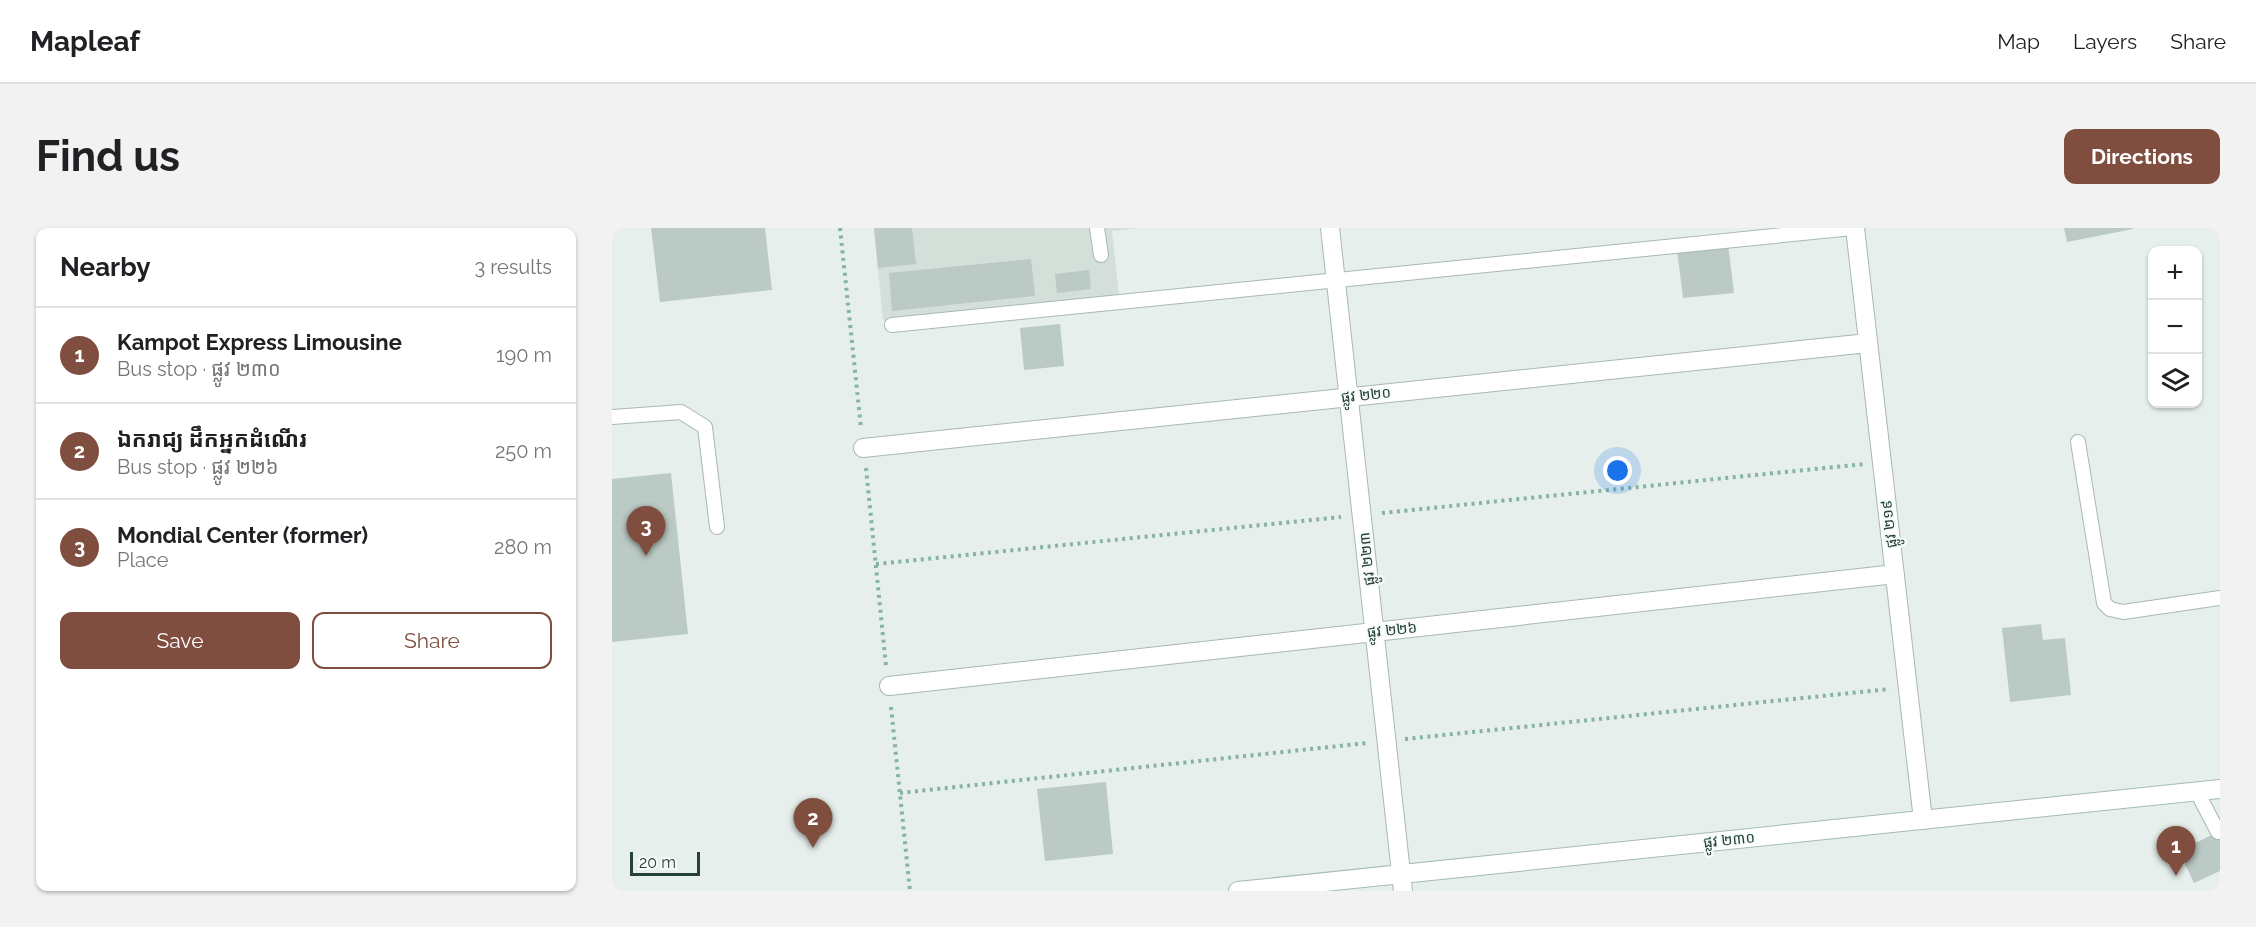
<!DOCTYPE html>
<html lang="en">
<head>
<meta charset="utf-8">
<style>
  body { margin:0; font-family:Raleway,"Noto Sans Khmer",sans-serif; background:#f2f2f2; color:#202124 }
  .controls { position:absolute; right:18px; top:18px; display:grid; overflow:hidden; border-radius:12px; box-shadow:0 2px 4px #0004 }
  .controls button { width:54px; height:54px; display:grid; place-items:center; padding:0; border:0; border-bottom:2px solid #e0e0e0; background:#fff; color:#202124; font:30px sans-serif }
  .scale { position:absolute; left:18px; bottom:15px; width:70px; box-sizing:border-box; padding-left:6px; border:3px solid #24423a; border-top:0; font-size:16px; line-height:21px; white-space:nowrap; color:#24423a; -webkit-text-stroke:4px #f7fbf9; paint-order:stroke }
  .you { position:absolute; left:1006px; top:243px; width:21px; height:21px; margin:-15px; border:4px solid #fff; border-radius:50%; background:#1a73e8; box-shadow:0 0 0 9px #1a73e833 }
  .badge { display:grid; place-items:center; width:39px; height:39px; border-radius:50%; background:#7f4e3f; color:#fff; font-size:20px; font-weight:700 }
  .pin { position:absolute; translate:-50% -50px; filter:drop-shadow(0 2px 3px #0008) }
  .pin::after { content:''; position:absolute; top:32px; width:21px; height:18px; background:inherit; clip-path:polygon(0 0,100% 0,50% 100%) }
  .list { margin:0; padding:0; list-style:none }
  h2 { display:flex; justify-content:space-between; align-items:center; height:78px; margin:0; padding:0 24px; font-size:26px }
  h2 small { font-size:20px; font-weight:400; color:#757577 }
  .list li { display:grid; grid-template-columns:39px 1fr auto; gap:18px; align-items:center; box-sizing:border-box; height:96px; padding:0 24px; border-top:2px solid #e0e0e0 }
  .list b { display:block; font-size:22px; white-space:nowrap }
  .list p { margin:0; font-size:20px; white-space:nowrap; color:#757577 }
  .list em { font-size:20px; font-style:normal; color:#757577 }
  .actions { display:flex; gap:12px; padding:18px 24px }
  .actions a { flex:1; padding:14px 0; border:2px solid #7f4e3f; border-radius:12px; text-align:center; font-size:21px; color:#7f4e3f }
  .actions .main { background:#7f4e3f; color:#fff }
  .icon { flex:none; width:33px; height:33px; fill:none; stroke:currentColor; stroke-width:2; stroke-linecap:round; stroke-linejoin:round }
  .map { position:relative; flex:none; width:1608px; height:663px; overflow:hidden; border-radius:12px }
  header { display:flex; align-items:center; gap:36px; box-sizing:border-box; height:84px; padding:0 30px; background:#fff; border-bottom:2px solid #e0e0e0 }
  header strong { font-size:28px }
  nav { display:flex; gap:33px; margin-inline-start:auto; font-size:21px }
  .intro { display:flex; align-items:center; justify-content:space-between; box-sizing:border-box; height:144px; padding:0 36px }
  h1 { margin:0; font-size:42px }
  .button { padding:15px 27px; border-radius:12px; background:#7f4e3f; color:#fff; font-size:21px; font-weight:700 }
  main { display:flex; gap:36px; padding:0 36px }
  aside { flex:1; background:#fff; border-radius:12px; box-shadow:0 2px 4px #0004 }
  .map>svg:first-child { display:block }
  .built { fill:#d4dfda }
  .building { fill:#bbcac4 }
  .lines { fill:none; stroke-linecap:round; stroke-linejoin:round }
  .lane-casing { stroke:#a8b8b2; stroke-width:16 }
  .street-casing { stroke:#a8b8b2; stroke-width:20 }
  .secondary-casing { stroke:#a4bbb3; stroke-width:20 }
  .path { stroke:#86b3a5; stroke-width:4; stroke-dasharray:3 4.5; stroke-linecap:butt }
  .lane { stroke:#fff; stroke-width:14 }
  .street { stroke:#fff; stroke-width:18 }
  .secondary { stroke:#fff; stroke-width:18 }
  .labels { text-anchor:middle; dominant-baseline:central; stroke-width:4.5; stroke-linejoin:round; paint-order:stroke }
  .street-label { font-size:15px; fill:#24423a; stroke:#f7fbf9 }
</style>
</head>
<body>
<header>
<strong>Mapleaf</strong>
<nav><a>Map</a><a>Layers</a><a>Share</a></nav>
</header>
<div class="intro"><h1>Find us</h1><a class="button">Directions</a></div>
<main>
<aside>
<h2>Nearby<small>3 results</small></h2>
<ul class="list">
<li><span class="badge">1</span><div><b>Kampot Express Limousine</b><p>Bus stop · ផ្លូវ ២៣០</p></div><em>190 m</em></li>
<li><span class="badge">2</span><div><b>ឯករាជ្យ ដឹកអ្នកដំណើរ</b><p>Bus stop · ផ្លូវ ២២៦</p></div><em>250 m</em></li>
<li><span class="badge">3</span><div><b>Mondial Center (former)</b><p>Place</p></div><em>280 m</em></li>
</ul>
<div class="actions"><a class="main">Save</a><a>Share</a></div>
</aside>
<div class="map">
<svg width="1608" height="663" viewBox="0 0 1608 663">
  <rect width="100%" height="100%" fill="#e6efeb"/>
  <path class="built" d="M262 0H526L500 3 507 68 271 93Z"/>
  <path class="building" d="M39 0H153L160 62 48 74Z
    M262 0H300L304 36 266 40Z
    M1452 0H1521V1L1455 14Z
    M1116 16 1122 65 1071 70 1065 22Z
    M419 31 423 68 280 83 277 45Z
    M477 42 479 61 445 65 443 46Z
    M448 96 452 138 412 142 408 100Z
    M59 245 76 406 0 414V251Z
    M1429 396 1431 412 1453 410 1459 467 1398 474 1390 400Z
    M494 554 501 626 433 633 425 561Z
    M1608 603V643L1582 655 1567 623Z"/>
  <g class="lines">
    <defs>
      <path id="lane" d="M485 0 489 27
        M280 97 1241 0
        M0 189 69 184 93 199 105 299
        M1466 214 1492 375 1498 381 1511 384 1608 370
        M1585 564 1606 604"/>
      <path id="street" d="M718 0 791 663
        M1243 0 1311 592
        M251 220 1256 115
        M277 458 1283 346"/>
      <path id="secondary" d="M626 663 1608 561"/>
    </defs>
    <use href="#lane" class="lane-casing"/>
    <use href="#street" class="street-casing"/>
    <use href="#secondary" class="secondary-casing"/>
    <path class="path" d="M228 0 249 200
      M254 240 274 438
      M770 285 1252 236
      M264 336 729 289
      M279 479 298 663
      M793 511 1278 461
      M288 565 755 515"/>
    <use href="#lane" class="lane"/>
    <use href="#street" class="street"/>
    <use href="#secondary" class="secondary"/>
  </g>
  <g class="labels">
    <g class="street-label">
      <text transform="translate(754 167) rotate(-6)">ផ្លូវ ២២០</text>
      <text transform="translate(1277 296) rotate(-97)">ផ្លូវ ២១៩</text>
      <text transform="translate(755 331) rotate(-96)">ផ្លូវ ២២៣</text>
      <text transform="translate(780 402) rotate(-6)">ផ្លូវ ២២៦</text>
      <text transform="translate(1117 612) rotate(-6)">ផ្លូវ ២៣០</text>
    </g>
  </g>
</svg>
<div class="controls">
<button>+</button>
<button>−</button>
<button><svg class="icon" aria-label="layers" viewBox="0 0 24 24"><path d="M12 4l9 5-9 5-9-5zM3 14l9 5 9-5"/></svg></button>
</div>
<div class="scale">20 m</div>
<div class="you"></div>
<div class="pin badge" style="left:1564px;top:648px">1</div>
<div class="pin badge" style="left:201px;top:620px">2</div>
<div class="pin badge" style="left:34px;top:328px">3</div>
</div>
</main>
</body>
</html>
